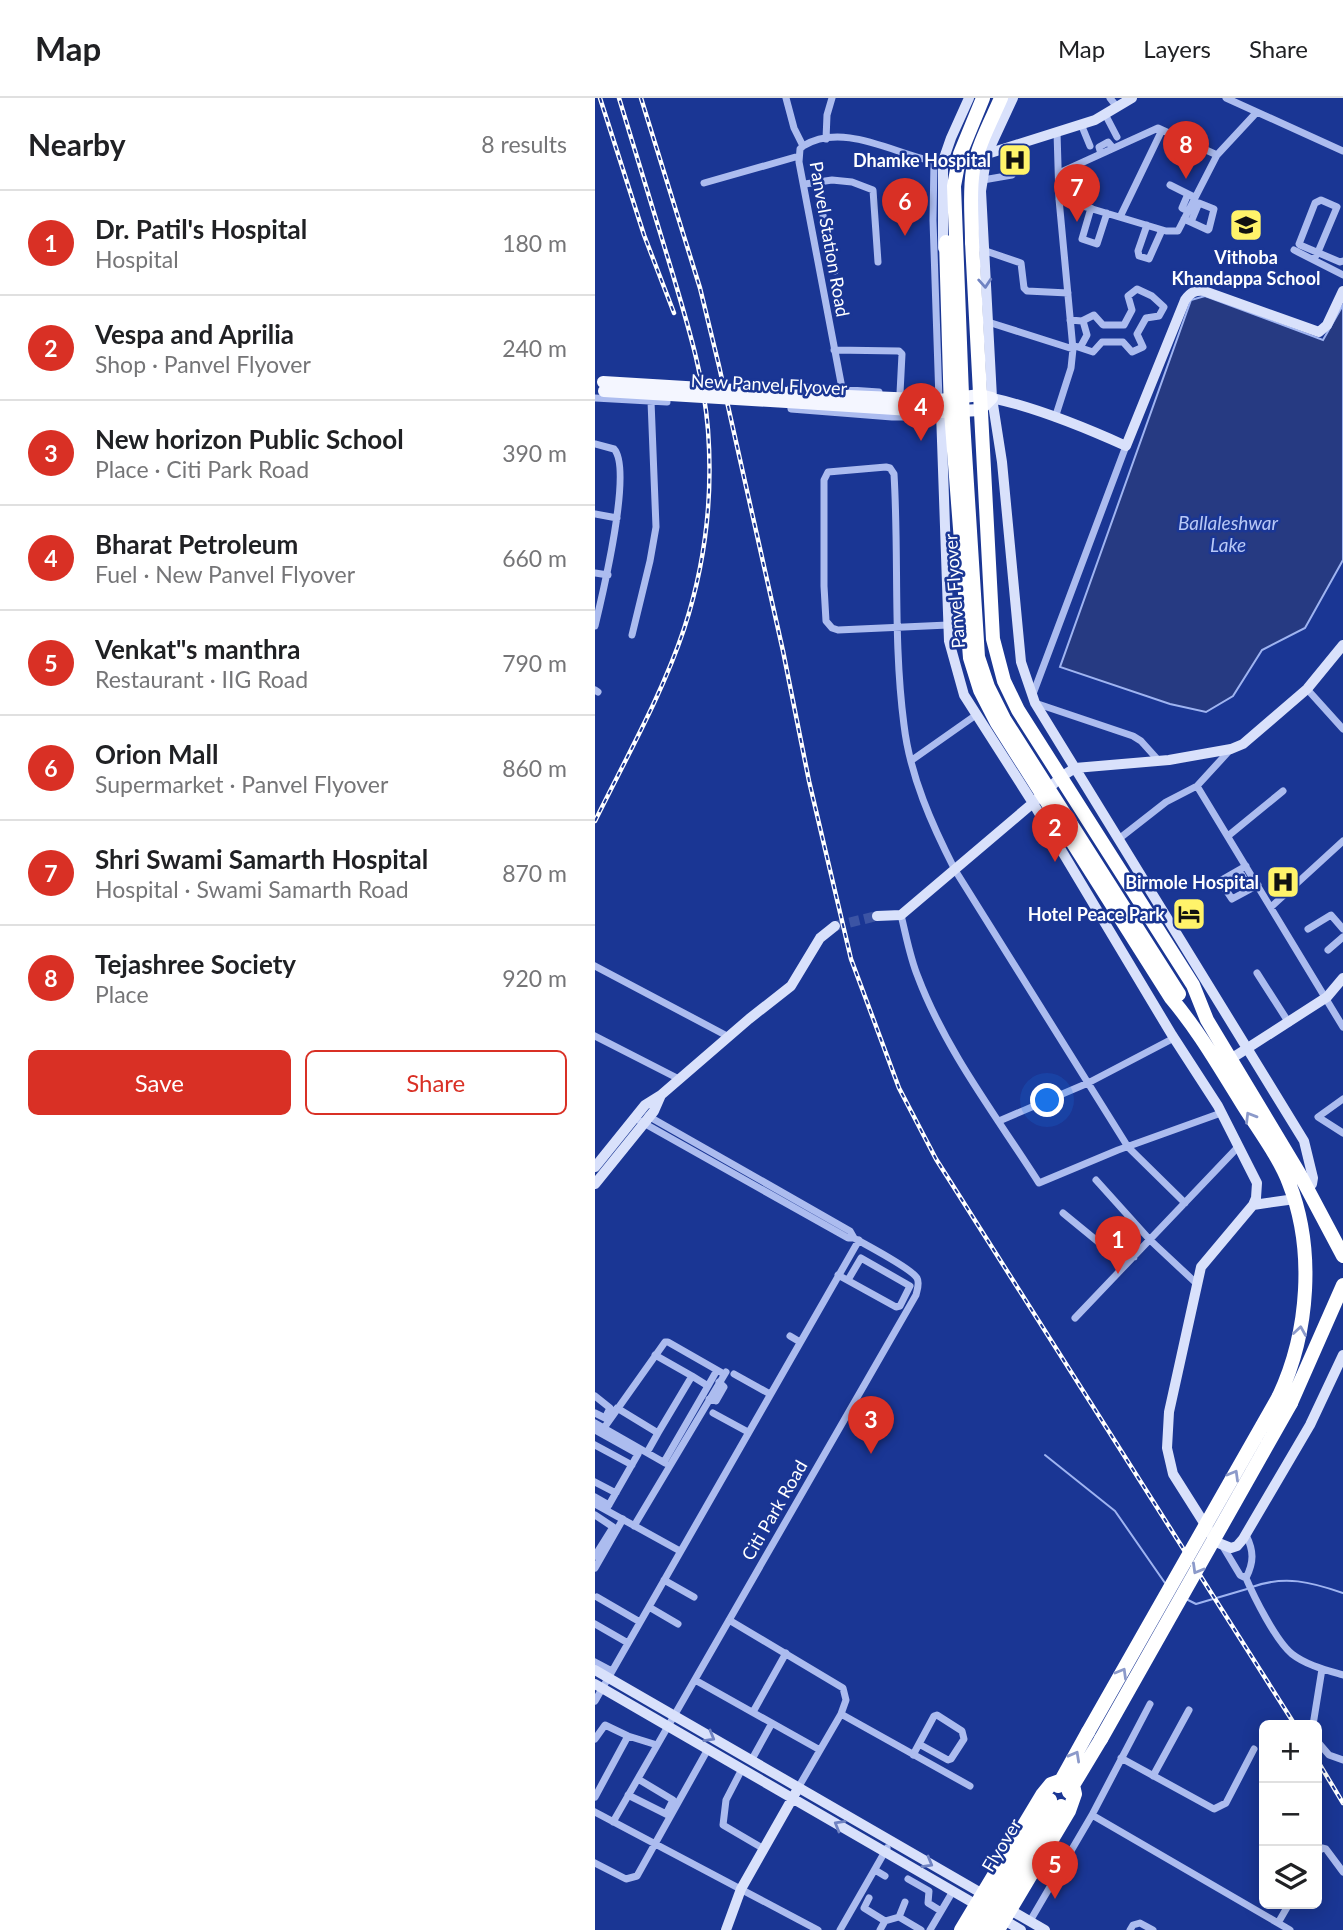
<!DOCTYPE html>
<html lang="en">
<head>
<meta charset="utf-8">
<style>
  body { margin:0; font-family:Lato,sans-serif; background:#f6f6f6; color:#202124 }
  .controls { position:absolute; right:21px; bottom:21px; display:grid; overflow:hidden; border-radius:10px; box-shadow:0 4px 18px #0003 }
  .controls button { width:63px; height:63px; display:grid; place-items:center; padding:0; border:0; border-bottom:2px solid #e0e0e0; background:#fff; color:#202124; font:35px sans-serif }
  .you { position:absolute; left:453px; top:1003px; width:24px; height:24px; margin:-18px; border:5px solid #fff; border-radius:50%; background:#1a73e8; box-shadow:0 0 0 10px #1a73e833 }
  .badge { display:grid; place-items:center; width:46px; height:46px; border-radius:50%; background:#d93025; color:#fff; font-size:23px; font-weight:700 }
  .pin { position:absolute; translate:-50% -58px; filter:drop-shadow(0 2px 4px #0008) }
  .pin::after { content:''; position:absolute; top:37px; width:24px; height:21px; background:inherit; clip-path:polygon(0 0,100% 0,50% 100%) }
  .list { margin:0; padding:0; list-style:none }
  h2 { display:flex; justify-content:space-between; align-items:center; height:91px; margin:0; padding:0 28px; font-size:30px }
  h2 small { font-size:23px; font-weight:400; color:#757577 }
  .list li { display:grid; grid-template-columns:46px 1fr auto; gap:21px; align-items:center; box-sizing:border-box; height:105px; padding:0 28px; border-top:2px solid #e0e0e0 }
  .list b { display:block; font-size:26px; white-space:nowrap }
  .list p { margin:0; font-size:23px; white-space:nowrap; color:#757577 }
  .list em { font-size:23px; font-style:normal; color:#757577 }
  .actions { display:flex; gap:14px; padding:21px 28px }
  .actions a { flex:1; padding:16px 0; border:2px solid #d93025; border-radius:10px; text-align:center; font-size:24px; color:#d93025 }
  .actions .main { background:#d93025; color:#fff }
  .icon { flex:none; width:38px; height:38px; fill:none; stroke:currentColor; stroke-width:2; stroke-linecap:round; stroke-linejoin:round }
  .map { position:relative; flex:none; width:748px; height:1832px; overflow:hidden }
  header { display:flex; align-items:center; gap:42px; box-sizing:border-box; height:98px; padding:0 35px; background:#fff; border-bottom:2px solid #e0e0e0 }
  header strong { font-size:33px }
  nav { display:flex; gap:38px; margin-inline-start:auto; font-size:24px }
  main { display:flex }
  aside { flex:1; background:#fff }
  .map>svg:first-child { display:block }
  .water { fill:#263a82; stroke:#9fb4f1; stroke-width:2 }
  .lines { fill:none; stroke-linecap:round; stroke-linejoin:round }
  .stream { stroke:#9fb4f1; stroke-width:2 }
  .secondary-tunnel { stroke:#3c54a4; stroke-width:10; stroke-dasharray:10 5; stroke-linecap:butt }
  .street { stroke:#acbcef; stroke-width:7 }
  .secondary { stroke:#d9e1fb; stroke-width:10 }
  .primary { stroke:#f4f6ff; stroke-width:12 }
  .highway { stroke:#fff; stroke-width:14 }
  .rail-casing { stroke:#fff; stroke-width:4.5 }
  .rail { stroke:#1a3694; stroke-width:2; stroke-dasharray:5; stroke-linecap:butt }
  .primary-bridge { stroke:#f4f6ff; stroke-width:12 }
  .highway-bridge { stroke:#fff; stroke-width:14 }
  .oneway { stroke:#7083c2 }
  .oneway2 { stroke:#8c9aca }
  .labels { text-anchor:middle; dominant-baseline:central; stroke-width:5; stroke-linejoin:round; paint-order:stroke }
  .poi-label { font-size:18px; font-weight:bold; fill:#fff; stroke:#1a3694; text-anchor:end }
  .street-label { font-size:18px; fill:#fff; stroke:#1a3694 }
  .water-label { font-size:19px; font-style:italic; fill:#b8c8f6; stroke:#1a3694 }
</style>
</head>
<body>
<header>
<strong>Map</strong>
<nav><a>Map</a><a>Layers</a><a>Share</a></nav>
</header>
<main>
<aside>
<h2>Nearby<small>8 results</small></h2>
<ul class="list">
<li><span class="badge">1</span><div><b>Dr. Patil's Hospital</b><p>Hospital</p></div><em>180 m</em></li>
<li><span class="badge">2</span><div><b>Vespa and Aprilia</b><p>Shop · Panvel Flyover</p></div><em>240 m</em></li>
<li><span class="badge">3</span><div><b>New horizon Public School</b><p>Place · Citi Park Road</p></div><em>390 m</em></li>
<li><span class="badge">4</span><div><b>Bharat Petroleum</b><p>Fuel · New Panvel Flyover</p></div><em>660 m</em></li>
<li><span class="badge">5</span><div><b>Venkat&quot;s manthra</b><p>Restaurant · IIG Road</p></div><em>790 m</em></li>
<li><span class="badge">6</span><div><b>Orion Mall</b><p>Supermarket · Panvel Flyover</p></div><em>860 m</em></li>
<li><span class="badge">7</span><div><b>Shri Swami Samarth Hospital</b><p>Hospital · Swami Samarth Road</p></div><em>870 m</em></li>
<li><span class="badge">8</span><div><b>Tejashree Society</b><p>Place</p></div><em>920 m</em></li>
</ul>
<div class="actions"><a class="main">Save</a><a>Share</a></div>
</aside>
<div class="map">
<svg width="748" height="1832" viewBox="0 0 748 1832">
  <rect width="100%" height="100%" fill="#1a3694"/>
  <path class="water" d="M610 198 728 242 748 207V462L710 530 667 552 638 598 611 614 575 606 465 569 596 202Z"/>
  <g class="lines">
    <path class="stream" d="M450 1357 520 1413 570 1485
      M657 1489C690 1477 716 1484 748 1495
      M591 1501 601 1506 652 1491"/>
    <path class="secondary-tunnel" d="M240 828 282 818"/>
    <path class="street" d="M191 0 199 30 208 48
      M515 0 522 9
      M631 0 748 53
      M510 16 522 39
      M486 26 495 48
      M231 41 232 17 237 0
      M208 48 205 51 204 64 247 290
      M208 48C248 24 298 55 337 63 351 65 368 60 381 58
      M506 56 504 49 513 44 518 50
      M339 63 338 122 344 302
      M464 75 563 30 622 57
      M388 82 417 77
      M109 85 204 58
      M221 85 240 173
      M210 86 237 82 257 84 278 92 283 164
      M575 87 599 99
      M464 101 571 133H583L622 57 661 15
      M496 110 487 141 502 146 512 115
      M593 113 587 110 593 96
      M525 119 567 32
      M589 121 613 132 614 131 619 111 604 105 596 124
      M552 127 543 153 544 158 554 161 567 132
      M388 152 426 165 429 190 432 193 473 195
      M699 152 748 177
      M719 161 723 154 742 109 726 102 720 105 704 146 705 147 745 164 748 163
      M475 222 487 223 499 217 508 227H529L537 212 533 198 542 191 557 198 569 209 564 218 551 220 542 236 548 249 537 254 528 244H507L498 254 477 247
      M393 224 478 251
      M486 248 492 237 488 223
      M239 252 304 253 307 256 305 295
      M284 294 197 288 194 292 196 311 297 319H335
      M0 300 72 304
      M460 320 476 270 478 251 464 101 462 34
      M0 346 19 351C38 371 7 499 0 528
      M0 416 22 420
      M0 475 13 477
      M353 527 243 532 237 530 231 523 229 488V382L233 374 291 369 295 370 299 376C304 459 298 544 309 627 315 678 337 727 360 772L533 1049 590 1105
      M37 537 55 463 61 429 56 303
      M712 591 748 631
      M0 592 3 594
      M438 596 531 348
      M440 605 538 638 546 643 564 663
      M317 662 381 617
      M602 688 748 929
      M633 738 688 693
      M525 740 571 704 602 688 635 652
      M644 772 655 791
      M625 783 637 801 663 787
      M623 784 651 768
      M676 809 748 743
      M306 817C311 837 315 860 323 879 351 953 402 1019 444 1085L523 1052 626 1015
      M713 831 736 817 748 831
      M733 852 748 839
      M0 868 134 939
      M662 875 694 925
      M0 938 84 981
      M748 1001 723 1019 748 1035
      M45 1023 253 1140H259
      M404 1023 493 985 579 940
      M501 1082 555 1142 601 1185
      M468 1115 518 1156 527 1159H539
      M243 1177 301 1209 305 1208 315 1188 266 1160 253 1182
      M480 1220 643 1049
      M195 1238 205 1244
      M139 1276 175 1296
      M97 1278 113 1288 122 1272
      M0 1298 15 1310 10 1320 0 1315
      M114 1301 121 1303 129 1289 124 1284
      M22 1310 63 1335 97 1278 60 1257
      M118 1315 153 1334
      M0 1325 70 1365
      M9 1330 70 1244H73L129 1276
      M0 1332 43 1356 11 1412
      M0 1347 37 1367
      M54 1351 63 1335
      M69 1364 113 1288
      M0 1384 21 1395
      M0 1399 14 1407
      M0 1406 85 1453
      M0 1417 18 1429 0 1458
      M39 1428 131 1274
      M627 1447 645 1477 651 1480C659 1499 681 1543 697 1556 711 1567 731 1572 748 1577
      M0 1470 28 1421
      M651 1480C659 1464 659 1453 651 1437
      M69 1482 99 1499
      M2 1499 45 1524
      M54 1509 83 1526
      M134 1522 248 1590 251 1602 246 1616 203 1690
      M0 1526 33 1545
      M0 1564 17 1573
      M100 1582 225 1652
      M0 1603 264 1142
      M158 1614 191 1555
      M246 1616 375 1688
      M718 1627 727 1571
      M0 1641 10 1627 33 1638 62 1647
      M722 1643 734 1657 748 1662
      M318 1657 339 1618 342 1617 367 1633 369 1641 356 1661 353 1662 324 1646
      M526 1660 619 1711 631 1705 659 1651
      M156 1663 177 1625
      M147 1671 131 1702 128 1727 169 1751
      M558 1678 594 1612
      M33 1697 71 1716 78 1702 43 1681
      M0 1699 33 1638
      M0 1714 223 1832
      M497 1717 555 1606
      M18 1724 321 1197C322 1192 325 1185 322 1180 316 1170 271 1147 259 1140L255 1133 53 1018
      M722 1755 727 1750 731 1751 748 1774
      M0 1765 31 1781 42 1778 113 1651
      M280 1772 290 1778
      M313 1781 334 1793 333 1805 346 1813
      M274 1800 269 1810 290 1823
      M304 1819 310 1804
      M435 1823 497 1717 695 1832
      M683 1825 694 1806
      M245 1832 292 1750
      M285 1832 290 1823 304 1819 326 1832
      M335 1832 358 1793
      M535 1832 538 1827 545 1825 558 1832"/>
    <path class="secondary" d="M418 0 392 56 386 93 397 300 407 364 426 564 440 605 709 1043 718 1080 717 1086 712 1090
      M392 56 500 22 537 0
      M348 150V63L356 40 374 0
      M397 300C443 310 489 329 531 348L590 202C596 194 600 192 609 193L724 234 732 227 748 193
      M346 314 354 543 369 597 438 705 577 937 623 1008 662 1085 661 1100 658 1107 606 1169 574 1314 572 1350 578 1376 621 1444 636 1450 642 1448 648 1441 715 1327 748 1257
      M282 818 306 817 438 705 466 679 480 670 574 662 636 651 648 646 712 591 748 547
      M631 964 732 899 748 880
      M0 1069 50 1007 66 997 154 921 196 888 225 840 240 828
      M0 1086 59 1013 66 997
      M658 1107 700 1101
      M0 1572 393 1799
      M0 1586 387 1810
      M410 1809 450 1832
      M404 1819 426 1832
      M131 1832 146 1791 201 1694"/>
    <path class="primary" d="M208 305 346 314 385 312 397 300 385 297 344 302 208 296"/>
    <path class="highway" d="M351 144 356 314 375 560 385 592 402 625 576 900C603 932 623 967 645 1002 660 1027 684 1058 694 1085 720 1151 714 1234 684 1298
      M377 144 398 541 409 583 423 612 598 887 612 922 704 1075 748 1158
      M696 1305 748 1187
      M463 1688 493 1634
      M474 1694 506 1641
      M366 1832 447 1697 456 1686 467 1682
      M403 1832 474 1713 480 1696 478 1687"/>
    <defs>
      <path id="rail" d="M5 0 49 137 79 215
        M46 0 105 190 124 268 188 553 214 683 256 861 304 990 341 1061 700 1627
        M0 723C31 660 67 597 89 531 110 467 118 399 113 332 109 279 93 228 78 177 60 118 42 59 24 0
        M722 1662 748 1705"/>
    </defs>
    <use href="#rail" class="rail-casing"/>
    <use href="#rail" class="rail"/>
    <path class="primary-bridge" d="M8 284 208 296
      M9 293 208 305"/>
    <path class="highway-bridge" d="M388 0 365 56 359 88 368 323 383 559 393 589 409 621 584 896
      M377 144C377 120 374 95 378 72 383 47 396 23 406 0
      M493 1634 684 1298
      M506 1641 696 1305
      M377 1832 455 1702
      M391 1832 466 1708"/>
  </g>
  <defs><path id="oneway-chevron" d="M-2-3.5L2.5 0L-2 3.5" fill="none" stroke-width="1.6" stroke-linecap="round" stroke-linejoin="round" transform="scale(1.75)"/></defs>
  <g class="oneway">
    <use href="#oneway-chevron" transform="translate(390 185) rotate(86)"/>
    <use href="#oneway-chevron" transform="translate(115 1639) rotate(30)"/>
    <use href="#oneway-chevron" transform="translate(244 1727) rotate(-150)"/>
    <use href="#oneway-chevron" transform="translate(333 1765) rotate(30)"/>
  </g>
  <g class="oneway2">
    <use href="#oneway-chevron" transform="translate(655 1019) rotate(-121)"/>
    <use href="#oneway-chevron" transform="translate(705 1233) rotate(-81)"/>
    <use href="#oneway-chevron" transform="translate(639 1377) rotate(-60)"/>
    <use href="#oneway-chevron" transform="translate(602 1471) rotate(120)"/>
    <use href="#oneway-chevron" transform="translate(527 1575) rotate(-60)"/>
    <use href="#oneway-chevron" transform="translate(480 1658) rotate(-61)"/>
  </g>
  <defs>
    <symbol id="hospital-square" viewBox="-11 -11 22 22"><rect x="-9" y="-9" width="18" height="18" rx="4" fill="#fff36a" stroke="#1a3694"/><path d="M-5-5h3v3.5h4V-5h3V5h-3V1.5h-4V5h-3Z" fill="#111"/></symbol>
    <symbol id="school-square" viewBox="-11 -11 22 22"><rect x="-9" y="-9" width="18" height="18" rx="4" fill="#fff36a" stroke="#1a3694"/><path d="M0-5L7-2L0 1L-7-2ZM-4 1L0 2.5L4 1V4Q0 6-4 4Z" fill="#111"/></symbol>
    <symbol id="hotel-square" viewBox="-11 -11 22 22"><rect x="-9" y="-9" width="18" height="18" rx="4" fill="#fff36a" stroke="#1a3694"/><path d="M-6-4.5h1.5V1H6V5H4.5V3h-9V5H-6ZM-4 0a1.8 1.8 0 1 1 3.6 0ZM.5 0V-2.5h3Q6-2.5 6 0Z" fill="#111"/></symbol>
  </defs>
  <g fill-rule="evenodd">
    <use href="#hospital-square" x="401" y="43" width="38" height="38"/>
    <use href="#school-square" x="632" y="108" width="38" height="38"/>
    <use href="#hospital-square" x="669" y="765" width="38" height="38"/>
    <use href="#hotel-square" x="575" y="797" width="38" height="38"/>
  </g>
  <g class="labels">
    <g class="poi-label">
      <text x="396" y="62">Dhamke Hospital</text>
      <text x="651" y="159" text-anchor="middle">Vithoba<tspan x="651" dy="21">Khandappa School</tspan></text>
      <text x="664" y="784">Birmole Hospital</text>
      <text x="570" y="816">Hotel Peace Park</text>
    </g>
    <g class="street-label">
      <text transform="translate(235 141) rotate(80)">Panvel Station Road</text>
      <text transform="translate(174 286) rotate(3)">New Panvel Flyover</text>
      <text transform="translate(359 493) rotate(-94)">Panvel Flyover</text>
      <text transform="translate(179 1412) rotate(-60)">Citi Park Road</text>
      <text transform="translate(406 1747) rotate(-59)">Flyover</text>
    </g>
    <g class="water-label">
      <text x="633" y="424">Ballaleshwar<tspan x="633" dy="22">Lake</tspan></text>
    </g>
  </g>
</svg>
<div class="controls">
<button>+</button>
<button>−</button>
<button><svg class="icon" aria-label="layers" viewBox="0 0 24 24"><path d="M12 4l9 5-9 5-9-5zM3 14l9 5 9-5"/></svg></button>
</div>
<div class="you"></div>
<div class="pin badge" style="left:523px;top:1176px">1</div>
<div class="pin badge" style="left:460px;top:764px">2</div>
<div class="pin badge" style="left:276px;top:1356px">3</div>
<div class="pin badge" style="left:326px;top:343px">4</div>
<div class="pin badge" style="left:460px;top:1801px">5</div>
<div class="pin badge" style="left:310px;top:138px">6</div>
<div class="pin badge" style="left:482px;top:124px">7</div>
<div class="pin badge" style="left:591px;top:81px">8</div>
</div>
</main>
</body>
</html>
